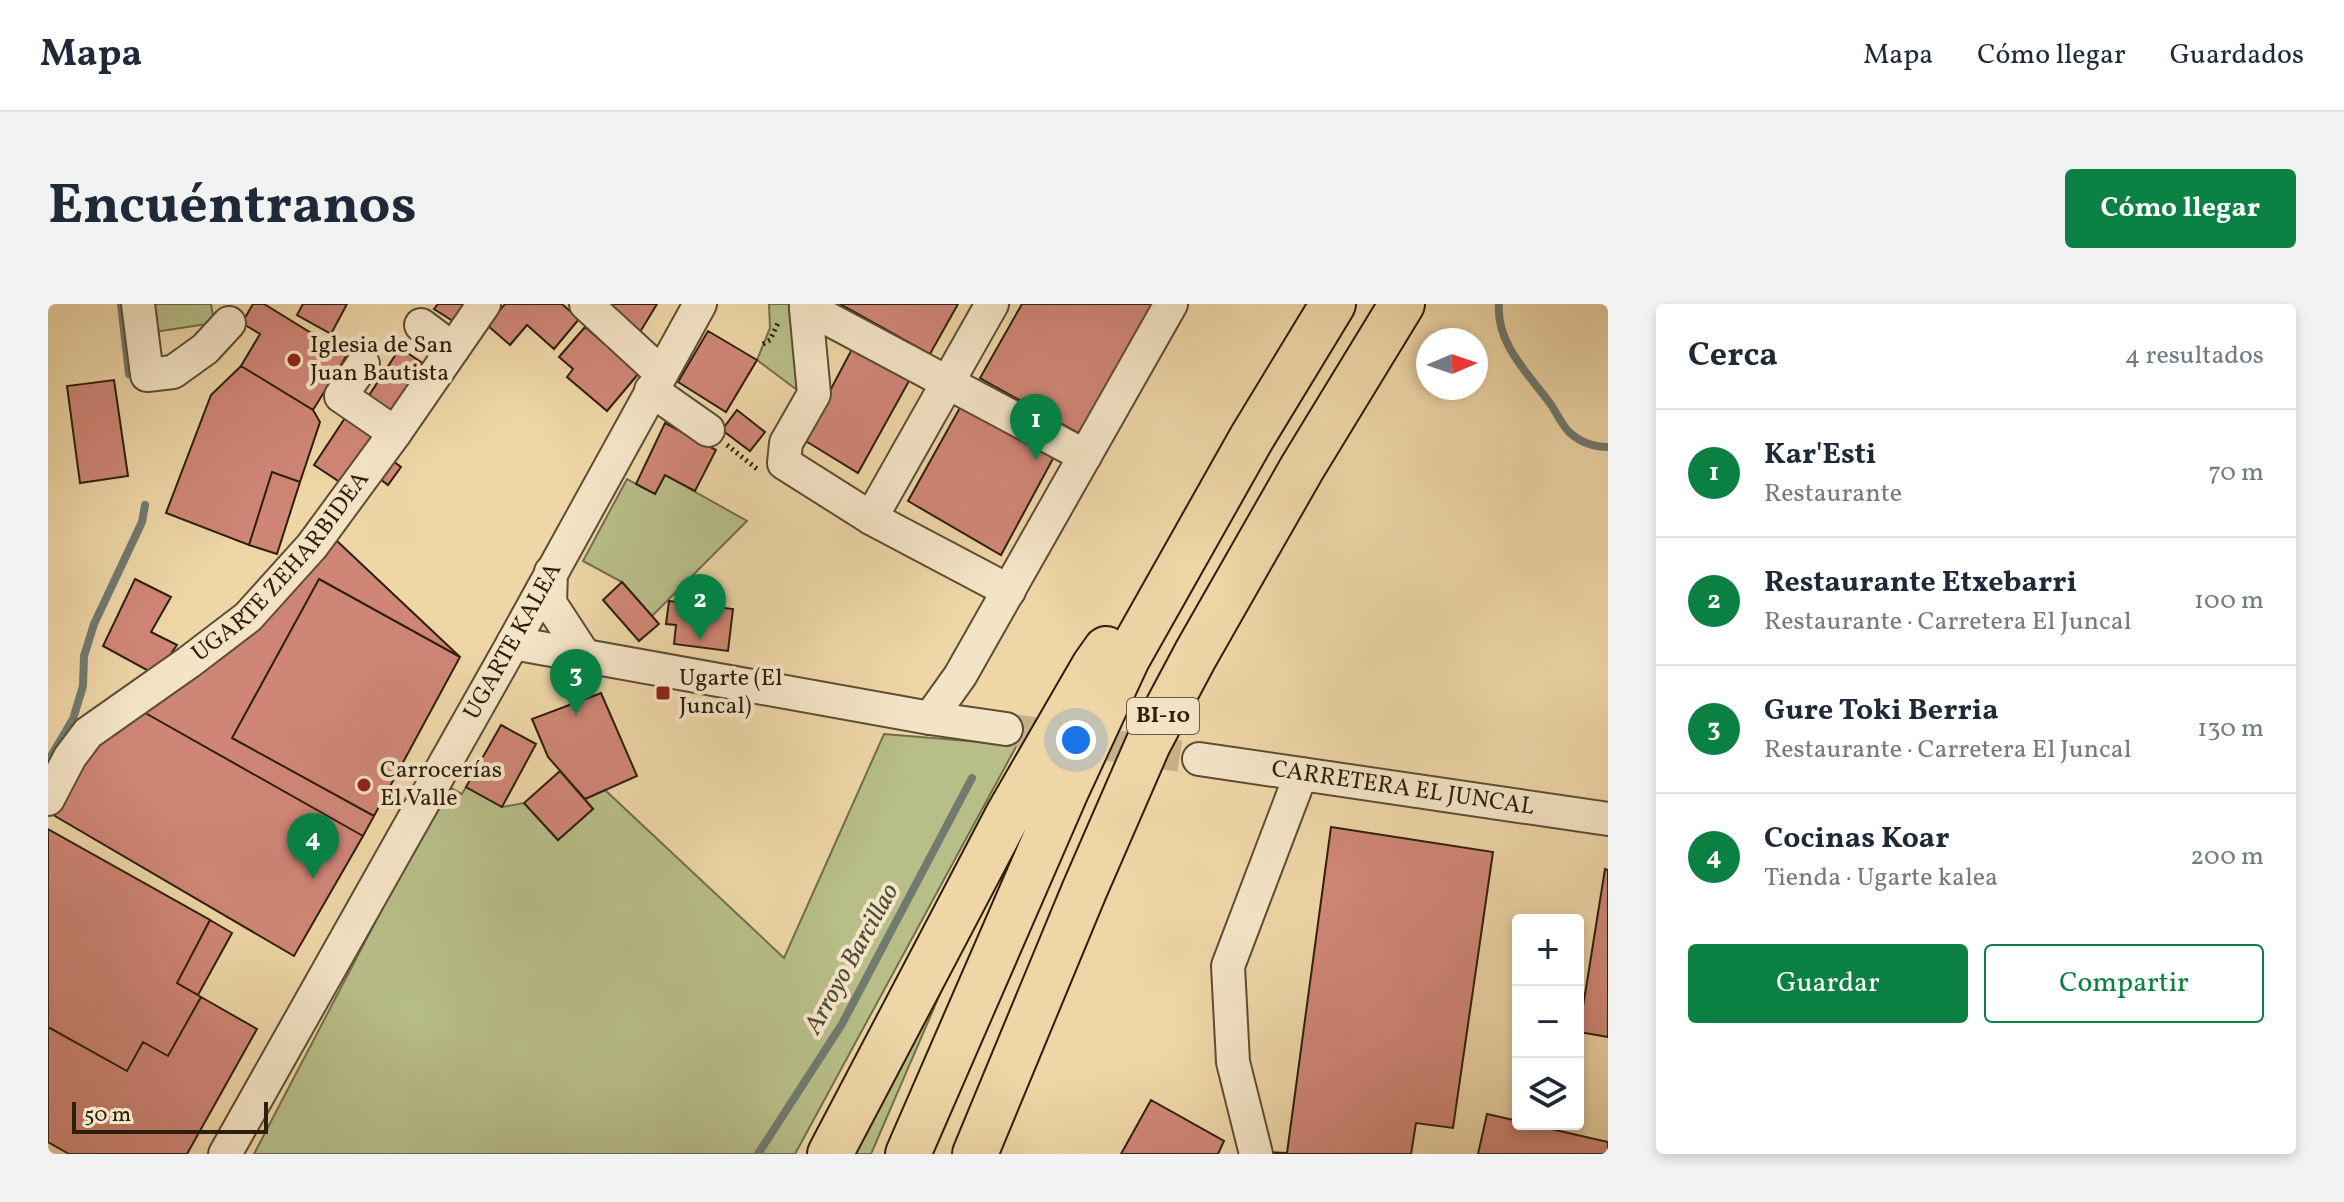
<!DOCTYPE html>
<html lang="es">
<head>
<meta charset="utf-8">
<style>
  body { margin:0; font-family:Vollkorn,serif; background:#f2f2f3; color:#1f2937 }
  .controls { position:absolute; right:24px; bottom:24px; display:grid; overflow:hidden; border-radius:8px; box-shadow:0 4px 12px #0003 }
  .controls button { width:72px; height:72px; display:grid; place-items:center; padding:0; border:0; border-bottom:2px solid #e0e1e3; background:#fff; color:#1f2937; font:40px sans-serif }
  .compass { position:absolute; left:1368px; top:24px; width:72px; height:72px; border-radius:50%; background:#fff; box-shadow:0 4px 12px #0003; rotate:88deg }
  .scale { position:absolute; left:24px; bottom:20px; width:196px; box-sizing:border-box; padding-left:8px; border:4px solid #2d1f0d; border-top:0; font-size:22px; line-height:28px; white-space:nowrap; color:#2d1f0d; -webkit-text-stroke:6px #f4e4c6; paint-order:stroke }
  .you { position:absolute; left:1028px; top:436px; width:28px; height:28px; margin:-20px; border:6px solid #fff; border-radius:50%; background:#1a73e8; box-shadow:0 0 0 12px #1a73e833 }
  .badge { display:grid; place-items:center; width:52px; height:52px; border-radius:50%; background:#0b8043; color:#fff; font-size:26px; font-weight:700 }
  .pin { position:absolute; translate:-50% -66px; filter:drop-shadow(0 2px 4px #0008) }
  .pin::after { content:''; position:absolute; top:42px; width:28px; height:24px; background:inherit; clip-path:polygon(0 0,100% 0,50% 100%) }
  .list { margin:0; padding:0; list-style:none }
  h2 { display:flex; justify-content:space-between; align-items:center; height:104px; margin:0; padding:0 32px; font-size:34px }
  h2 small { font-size:26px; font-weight:400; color:#747a83 }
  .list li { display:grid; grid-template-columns:52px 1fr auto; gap:24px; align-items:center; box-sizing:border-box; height:128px; padding:0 32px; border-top:2px solid #e0e1e3 }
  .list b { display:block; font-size:30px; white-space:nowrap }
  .list p { margin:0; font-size:26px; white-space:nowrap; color:#747a83 }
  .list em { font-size:26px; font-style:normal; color:#747a83 }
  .actions { display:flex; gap:16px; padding:24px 32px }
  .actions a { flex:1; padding:18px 0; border:2px solid #0b8043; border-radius:8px; text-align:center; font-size:28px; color:#0b8043 }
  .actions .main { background:#0b8043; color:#fff }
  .icon { flex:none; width:44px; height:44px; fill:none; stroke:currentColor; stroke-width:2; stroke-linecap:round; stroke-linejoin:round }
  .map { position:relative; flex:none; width:1560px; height:850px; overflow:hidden; border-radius:8px }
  header { display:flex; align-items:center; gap:48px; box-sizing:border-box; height:112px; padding:0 40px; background:#fff; border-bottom:2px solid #e0e1e3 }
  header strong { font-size:38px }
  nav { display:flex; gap:44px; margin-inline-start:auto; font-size:28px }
  .intro { display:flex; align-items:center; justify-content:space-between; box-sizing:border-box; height:192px; padding:0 48px }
  h1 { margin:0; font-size:56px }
  .button { padding:20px 36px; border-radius:8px; background:#0b8043; color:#fff; font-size:28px; font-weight:700 }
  main { display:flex; gap:48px; padding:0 48px }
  aside { flex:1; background:#fff; border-radius:8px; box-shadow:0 4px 12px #0003 }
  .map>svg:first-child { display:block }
  .green { fill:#b7be88; stroke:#726e4a; stroke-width:2 }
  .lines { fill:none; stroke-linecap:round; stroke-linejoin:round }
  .stream { stroke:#707a6f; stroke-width:8 }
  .building { fill:#d08677; stroke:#2d1f0d; stroke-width:2 }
  .minor-tunnel { stroke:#c7b188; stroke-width:32; stroke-dasharray:32 16; stroke-linecap:butt }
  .minor-casing { stroke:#5d4d34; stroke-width:36 }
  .highway-casing { stroke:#2d1f0d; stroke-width:48 }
  .path { stroke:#2d1f0d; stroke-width:5; stroke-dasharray:2 4; stroke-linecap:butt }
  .minor { stroke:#f4e4c6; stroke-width:32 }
  .highway { stroke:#eed6a7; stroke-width:44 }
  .poi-dot { fill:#8f2418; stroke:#f4e4c6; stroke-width:3 }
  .labels { text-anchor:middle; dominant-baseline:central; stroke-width:8; stroke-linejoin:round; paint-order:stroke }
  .shield { fill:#f4e4c6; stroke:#695a44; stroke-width:2 }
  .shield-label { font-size:22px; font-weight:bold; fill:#2d1f0d }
  .poi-label { font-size:24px; fill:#2d1f0d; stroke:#f4e4c6; text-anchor:start }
  .street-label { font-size:24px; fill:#2d1f0d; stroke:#f4e4c6 }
  .water-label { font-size:26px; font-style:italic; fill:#4e4d3e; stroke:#f4e4c6 }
</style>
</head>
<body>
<header>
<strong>Mapa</strong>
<nav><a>Mapa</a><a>Cómo llegar</a><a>Guardados</a></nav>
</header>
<div class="intro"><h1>Encuéntranos</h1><a class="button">Cómo llegar</a></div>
<main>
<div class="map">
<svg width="1560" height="850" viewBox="0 0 1560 850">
  <rect width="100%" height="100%" fill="#eed6a7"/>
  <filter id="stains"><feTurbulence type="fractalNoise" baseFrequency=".0025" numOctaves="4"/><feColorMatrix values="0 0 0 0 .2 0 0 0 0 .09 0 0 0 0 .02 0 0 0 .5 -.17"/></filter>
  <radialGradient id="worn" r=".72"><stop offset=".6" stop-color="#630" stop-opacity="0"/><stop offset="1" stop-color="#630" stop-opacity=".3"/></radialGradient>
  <path class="green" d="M103 0H163L166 19 106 28Z
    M721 0H747L751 69 749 86 709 56 722 24Z
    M617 171 699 217 604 312 574 278 535 257 579 175 607 190Z
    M836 430 969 441 747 850H206L344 586 403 484 414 490 418 483 454 503 476 499 510 536 545 505 537 495 557 486 736 654Z
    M908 653 823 850H794Z"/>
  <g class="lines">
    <path class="stream" d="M73 0 81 70
      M1451 0C1448 41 1482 71 1504 102 1509 110 1514 121 1521 128 1532 138 1545 143 1560 143
      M0 457 25 415 35 382 36 352 46 320 94 218 97 201
      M710 850 794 720 924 474"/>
  </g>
  <path class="building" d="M205 0H216L299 51 265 106 193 62 212 30 194 19Z
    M255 0H299L283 30 249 11Z
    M390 0H425L411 21 386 5Z
    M457 0H514L531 15 506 45 479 21 462 41 439 21Z
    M554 0H609L589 33Z
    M792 0H910L882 50Z
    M974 0H1105L1032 130 932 74Z
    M537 23 591 69 559 107 519 73 525 65 511 53Z
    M660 27 709 56 678 108 630 78Z
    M352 44 379 62 346 110 320 93Z
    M804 45 861 77 810 169 756 136Z
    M193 62 265 106 272 118 252 178 224 168 201 241 118 209 163 91Z
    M66 76 80 172 32 179 19 82Z
    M914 100 1007 151 953 251 860 197Z
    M689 106 717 128 702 147 674 126Z
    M299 111 333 134 301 184 266 161Z
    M617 119 668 146 647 187 617 171 607 190 588 180Z
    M341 154 353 163 340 181 328 172Z
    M224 168 252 178 229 250 201 241Z
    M289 237 412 353 271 275 184 434 326 512 315 532 92 406 201 324Z
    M87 275 123 293 103 328 129 341 108 371 55 342Z
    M271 275 412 353 326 512 184 434Z
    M574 278 611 320 591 337 555 296Z
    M621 297 685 305 680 347 626 340 628 321 618 320Z
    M553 389 589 472 537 495 500 453 484 415Z
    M92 406 315 532 246 652 7 512 8 504 43 442Z
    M453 421 488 440 454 503 418 483Z
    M512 467 545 505 510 536 476 499Z
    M1283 523 1445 548 1405 824 1368 819 1363 850H1220L1219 848 1239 849Z
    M0 525 162 616 129 679 153 693 120 752 95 738 79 767 0 723Z
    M1557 565 1560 566V733L1531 728Z
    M162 616 184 629 150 691 129 679Z
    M153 693 209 725 139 850H21L0 838V723L79 767 95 738 120 752Z
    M1103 796 1176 837 1170 850H1073Z
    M1439 810 1470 817V820H1481L1560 838V850H1430Z"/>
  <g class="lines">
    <path class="minor-tunnel" d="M958 425 1151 455"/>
    <defs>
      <g id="minor">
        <path d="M90 0 99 71 125 68 157 45 181 19"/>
        <path d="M538 0 613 69"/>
        <path d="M760 0 758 5 766 90 738 139 736 159 823 214 961 287"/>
        <path d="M758 3 1037 152"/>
        <path d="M373 21 405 45"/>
        <path d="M315 60 293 92 347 129"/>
        <path d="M603 86 660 126"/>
        <path d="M823 214 944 0"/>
        <path d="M503 268 502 299 536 351"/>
        <path d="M465 339 882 414 958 425"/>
        <path d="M882 414 912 372 1123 0"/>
        <path id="s1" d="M1151 455 1560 515"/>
        <path id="s2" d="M0 495 22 453 40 429 141 358 200 313 264 242 347 129 436 0"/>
        <path id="s3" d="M177 850 465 339 652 0"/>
        <path d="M1208 850 1185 758 1180 662 1253 470"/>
      </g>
      <path id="highway" d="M782 850 961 509 1046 362 1058 345
        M860 850 1018 487 1079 355 1203 135 1285 0
        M927 850 1036 587 1100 440 1148 350 1254 164 1354 0"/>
    </defs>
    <use href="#minor" class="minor-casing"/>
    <use href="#highway" class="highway-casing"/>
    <path class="path" d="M715 40 722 36 730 19
      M679 141 709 165"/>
    <use href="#minor" class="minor"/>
    <use href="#highway" class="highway"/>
  </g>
  <g class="poi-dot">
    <circle cx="246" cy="56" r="8"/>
    <rect x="607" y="381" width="16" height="16" rx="4"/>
    <circle cx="316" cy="481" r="8"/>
  </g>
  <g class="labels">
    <rect class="shield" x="1079" y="394" width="72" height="36" rx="6"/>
    <g class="shield-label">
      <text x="1115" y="412">BI-10</text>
    </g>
    <g class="poi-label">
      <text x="262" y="42">Iglesia de San<tspan x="262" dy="28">Juan Bautista</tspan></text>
      <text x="631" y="375">Ugarte (El<tspan x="631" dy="28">Juncal)</tspan></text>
      <text x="332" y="467">Carrocerías<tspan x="332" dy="28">El Valle</tspan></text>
    </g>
    <g class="street-label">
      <text stroke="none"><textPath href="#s2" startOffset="334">UGARTE ZEHARBIDEA</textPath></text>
      <text stroke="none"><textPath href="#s3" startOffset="588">UGARTE KALEA</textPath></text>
      <text stroke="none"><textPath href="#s1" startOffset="206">CARRETERA EL JUNCAL</textPath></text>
    </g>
    <g class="water-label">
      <text transform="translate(804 655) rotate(-61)">Arroyo Barcillao</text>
    </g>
  </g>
  <rect width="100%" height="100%" filter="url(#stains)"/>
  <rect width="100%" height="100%" fill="url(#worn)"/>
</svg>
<div class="controls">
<button>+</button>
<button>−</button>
<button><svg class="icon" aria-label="layers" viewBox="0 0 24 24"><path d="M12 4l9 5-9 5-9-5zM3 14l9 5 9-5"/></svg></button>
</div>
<svg class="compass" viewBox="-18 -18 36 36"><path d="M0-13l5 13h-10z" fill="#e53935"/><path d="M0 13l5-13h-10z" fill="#747a83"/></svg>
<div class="scale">50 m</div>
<div class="you"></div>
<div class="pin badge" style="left:988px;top:156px">1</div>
<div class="pin badge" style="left:652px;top:336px">2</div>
<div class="pin badge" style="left:528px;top:411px">3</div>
<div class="pin badge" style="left:265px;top:575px">4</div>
</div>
<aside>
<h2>Cerca<small>4 resultados</small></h2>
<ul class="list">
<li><span class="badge">1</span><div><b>Kar'Esti</b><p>Restaurante</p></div><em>70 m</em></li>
<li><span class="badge">2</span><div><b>Restaurante Etxebarri</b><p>Restaurante · Carretera El Juncal</p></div><em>100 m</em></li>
<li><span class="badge">3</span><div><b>Gure Toki Berria</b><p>Restaurante · Carretera El Juncal</p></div><em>130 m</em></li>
<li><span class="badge">4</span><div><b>Cocinas Koar</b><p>Tienda · Ugarte kalea</p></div><em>200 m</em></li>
</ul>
<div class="actions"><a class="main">Guardar</a><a>Compartir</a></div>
</aside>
</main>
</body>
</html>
